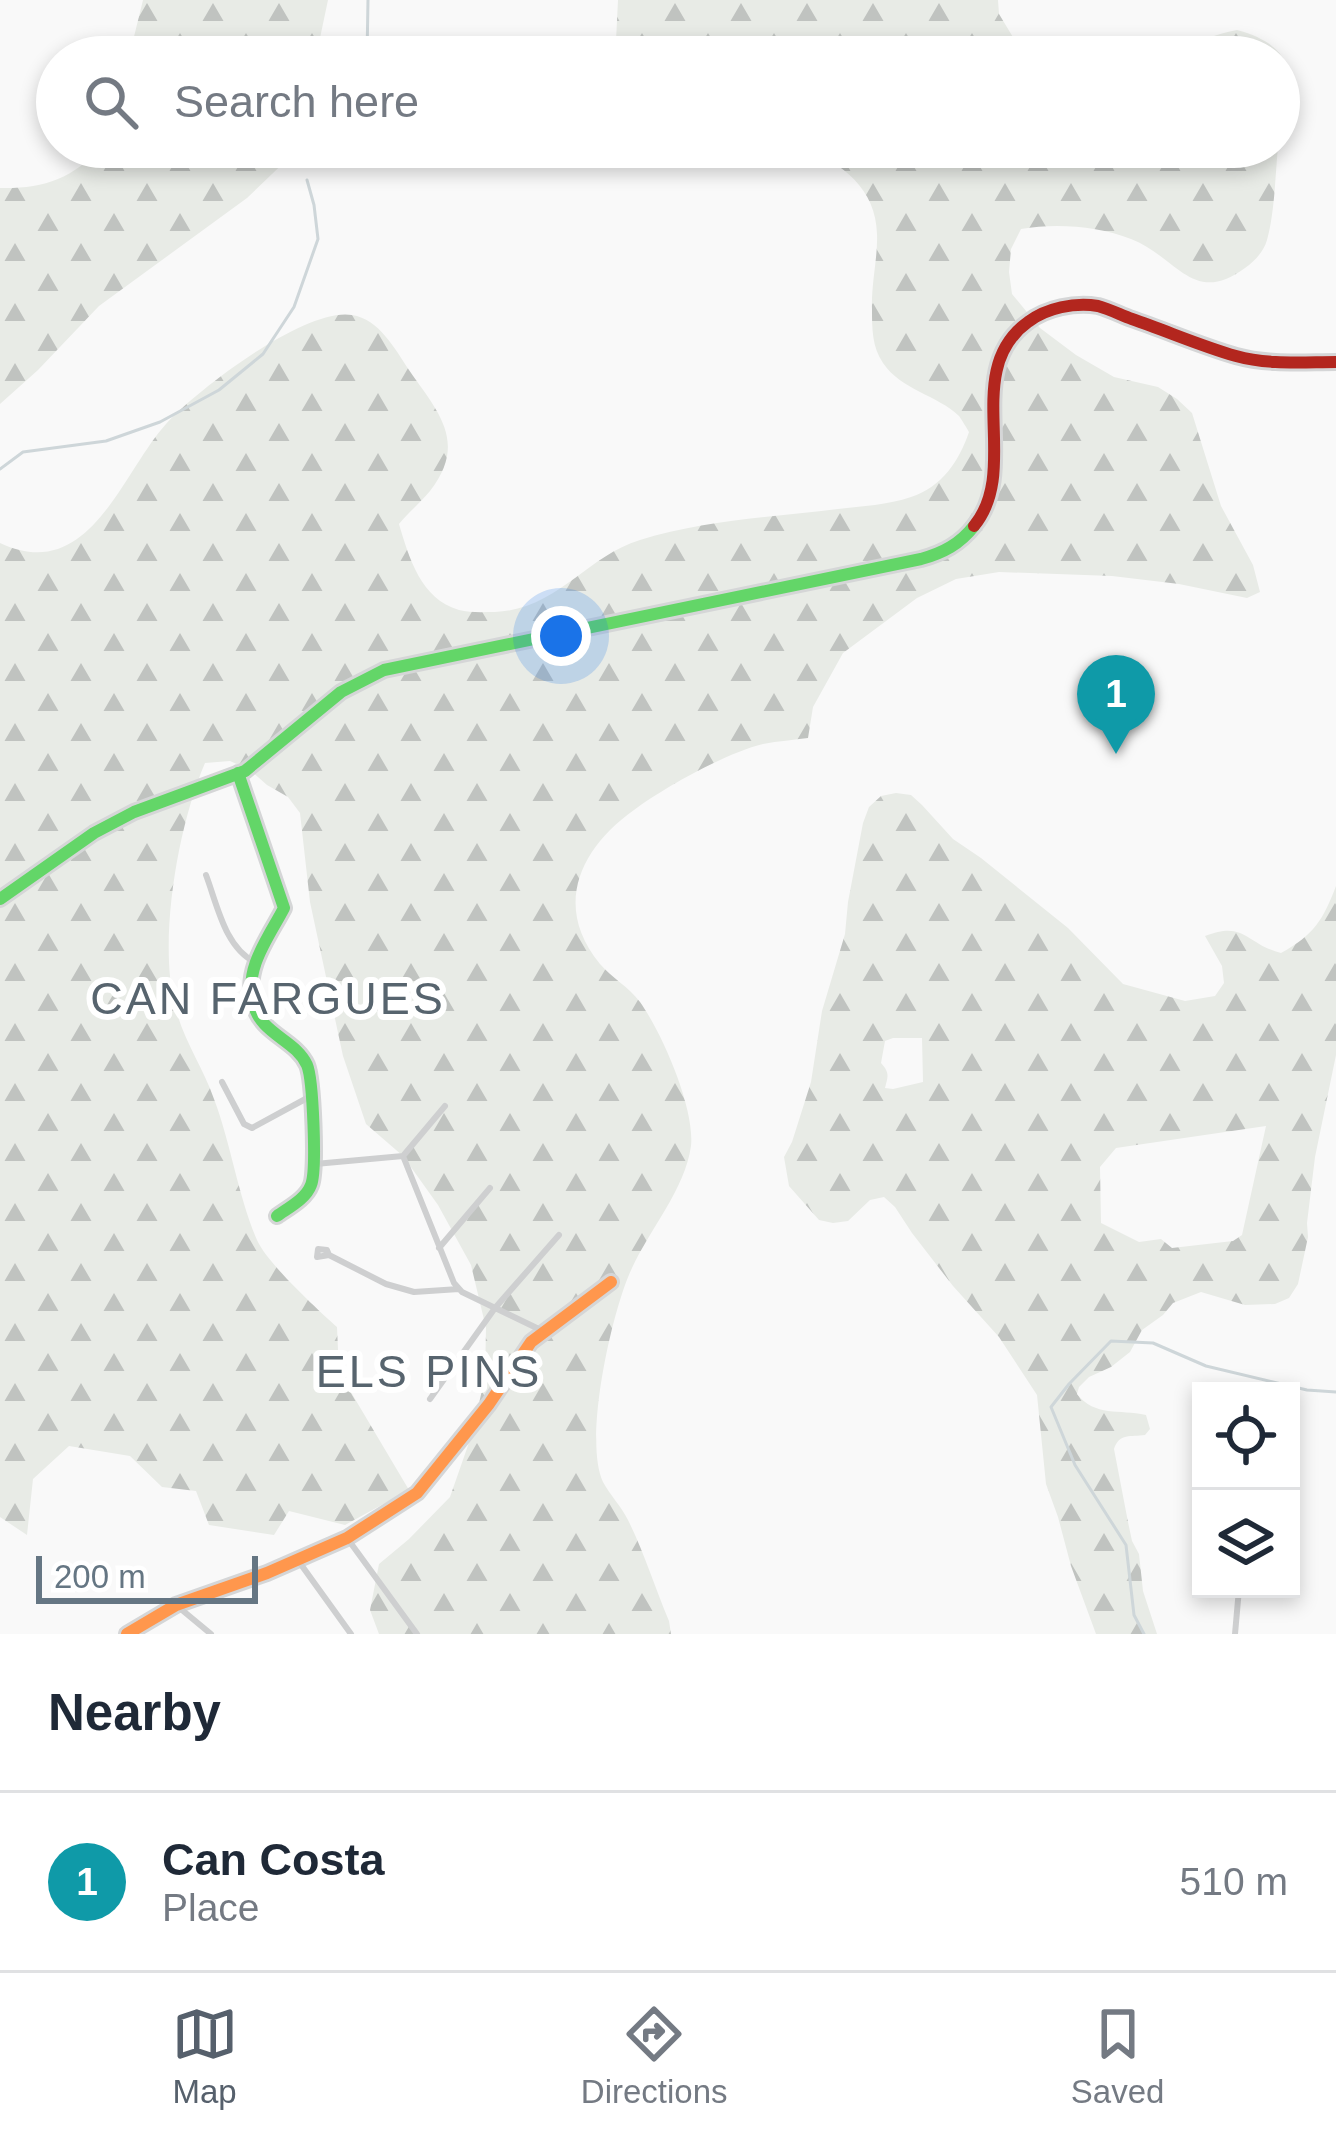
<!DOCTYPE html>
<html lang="en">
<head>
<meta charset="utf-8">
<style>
  body { margin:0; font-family:Arial,sans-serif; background:#f6f6f7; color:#1f2937 }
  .controls { position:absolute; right:36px; bottom:36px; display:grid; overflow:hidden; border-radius:0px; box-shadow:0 6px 18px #0003 }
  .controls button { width:108px; height:108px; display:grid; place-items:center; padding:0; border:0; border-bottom:3px solid #e0e1e3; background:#fff; color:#1f2937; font:60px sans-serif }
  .scale { position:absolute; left:36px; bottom:30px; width:222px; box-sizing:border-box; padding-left:12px; border:6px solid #657683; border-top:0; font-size:33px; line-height:42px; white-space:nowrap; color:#657683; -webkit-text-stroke:9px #fff; paint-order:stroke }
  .you { position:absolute; left:561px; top:636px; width:42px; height:42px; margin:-30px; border:9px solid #fff; border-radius:50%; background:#1a73e8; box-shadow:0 0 0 18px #1a73e833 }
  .badge { display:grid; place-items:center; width:78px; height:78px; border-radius:50%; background:#56606c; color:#fff; font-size:39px; font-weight:700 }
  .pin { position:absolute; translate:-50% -99px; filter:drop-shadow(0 3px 6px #0008) }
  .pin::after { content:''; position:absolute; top:63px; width:42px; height:36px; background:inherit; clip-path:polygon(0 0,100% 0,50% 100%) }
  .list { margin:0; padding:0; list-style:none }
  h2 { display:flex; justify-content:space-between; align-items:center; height:156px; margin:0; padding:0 48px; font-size:51px }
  h2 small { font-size:39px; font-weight:400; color:#747a83 }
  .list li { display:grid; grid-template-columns:78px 1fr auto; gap:36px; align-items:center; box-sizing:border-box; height:180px; padding:0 48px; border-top:3px solid #e0e1e3 }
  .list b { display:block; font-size:45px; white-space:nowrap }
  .list p { margin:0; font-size:39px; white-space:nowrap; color:#747a83 }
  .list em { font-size:39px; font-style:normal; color:#747a83 }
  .icon { flex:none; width:66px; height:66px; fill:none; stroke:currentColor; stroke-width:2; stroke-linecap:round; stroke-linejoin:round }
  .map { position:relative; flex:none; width:1336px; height:1634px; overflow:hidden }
  .search { position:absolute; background:#fff; box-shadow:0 6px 18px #0003; left:36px; right:36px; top:36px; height:132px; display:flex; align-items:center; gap:30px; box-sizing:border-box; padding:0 42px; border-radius:66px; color:#747a83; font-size:45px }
  .sheet { height:336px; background:#fff }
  nav { display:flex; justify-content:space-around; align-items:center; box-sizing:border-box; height:168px; border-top:3px solid #e0e1e3; background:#fff; font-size:33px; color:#747a83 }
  nav a { display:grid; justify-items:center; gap:6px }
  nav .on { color:#56606c }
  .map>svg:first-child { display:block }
  .forest { fill:url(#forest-firs); fill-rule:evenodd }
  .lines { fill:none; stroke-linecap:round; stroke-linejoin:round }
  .stream { stroke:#ced6d9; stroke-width:3 }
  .fast-casing { stroke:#d5d6d7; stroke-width:18 }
  .slow-casing { stroke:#d5d6d7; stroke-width:18 }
  .jam-casing { stroke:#d5d6d7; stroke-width:18 }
  .street { stroke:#cecfd0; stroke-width:6 }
  .fast { stroke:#63d668; stroke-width:12 }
  .slow { stroke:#ff974d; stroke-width:12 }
  .jam { stroke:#b3261e; stroke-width:12 }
  .labels { text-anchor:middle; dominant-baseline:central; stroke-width:12; stroke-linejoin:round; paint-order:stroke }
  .neighbourhood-label { font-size:45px; letter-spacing:3px; fill:#57646e; stroke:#fff }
</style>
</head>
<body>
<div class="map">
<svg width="1336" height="1634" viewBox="0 0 1336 1634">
  <defs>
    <pattern id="forest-firs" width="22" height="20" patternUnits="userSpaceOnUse" patternTransform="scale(3)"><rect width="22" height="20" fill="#e8ebe6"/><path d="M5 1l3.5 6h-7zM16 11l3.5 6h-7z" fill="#c0c3c0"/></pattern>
  </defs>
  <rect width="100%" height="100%" fill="#f9f9f9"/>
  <path class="forest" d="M143 0H328L316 57H129Z
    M618 0H998L999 14 1025 57H619L616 41Z
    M1237 30C1301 47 1297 87 1279 141V57H1182C1199 41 1214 34 1237 30Z
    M101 147H296L295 152 247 198 99 306 38 370 0 404V188C42 189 73 179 101 147Z
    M804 147H1278C1275 177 1275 211 1267 240 1264 251 1255 261 1245 268 1193 307 1176 256 1131 239 1098 226 1056 223 1021 229L1011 249 1009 272 1012 294 1040 328 1076 355 1114 377 1158 387 1177 399 1192 413 1221 506 1253 565 1260 592 1247 598 1179 584 1112 576 999 572 956 579 917 598 843 653 813 707 808 738C794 740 778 741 763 744 726 753 665 787 634 810 579 849 553 907 600 964 612 978 629 987 640 1002 662 1033 695 1108 691 1146 685 1189 650 1229 632 1268 612 1310 583 1440 603 1482 610 1495 621 1506 628 1520 644 1552 655 1588 669 1621L671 1634H379L370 1610 379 1564 409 1539 450 1497 472 1434 485 1377 486 1328 471 1265 438 1205 403 1156 366 1124 343 1056 310 902 300 813 288 797 267 785 250 770 230 761 205 763C178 826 158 940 175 1006 183 1040 203 1067 214 1099 231 1144 238 1196 257 1240 267 1263 317 1309 337 1327L339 1372 409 1490 345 1525 289 1511 274 1535 209 1525 196 1491 162 1487 130 1456 69 1446 33 1479 27 1535 0 1517V543C89 585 121 474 166 424 197 390 305 307 352 315 379 319 395 349 409 370 438 412 468 442 430 491 421 502 409 512 399 524 409 558 421 599 459 610 470 613 484 612 495 612 558 609 585 557 640 540 704 520 772 517 838 509 862 506 888 505 911 497 942 487 959 461 969 432 968 430 960 417 959 416 937 395 901 390 883 363 872 347 872 328 872 309 871 284 878 257 877 234 876 189 843 164 804 147Z
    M896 793 911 795 922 805 953 839 981 858 1068 928 1123 984 1185 1001 1215 996 1224 983 1222 966 1205 936C1245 920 1246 944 1281 953 1314 935 1323 920 1336 886V1055L1315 1157 1307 1223 1308 1237 1298 1284 1289 1298 1275 1304 1245 1305 1201 1292 1173 1303 1163 1315 1142 1330 1130 1352 1111 1367 1089 1377 1079 1387 1077 1394C1095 1417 1119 1409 1146 1415L1150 1429 1145 1435C1131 1437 1119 1433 1114 1449L1128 1522 1132 1541 1139 1554 1143 1591 1157 1634H1096L1071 1566 1058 1517 1046 1484 1037 1395 999 1337 953 1286 912 1233 895 1207 884 1197 870 1200 848 1221 833 1223 819 1220 789 1186 784 1157 792 1142 811 1082 822 1011 845 934 848 902 863 823 869 807 881 796ZM893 1038H922L923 1082 893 1089 885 1088C888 1076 890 1073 881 1063L885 1041ZM1266 1126 1242 1235 1233 1241 1172 1248 1161 1239 1139 1242 1101 1223 1100 1167 1116 1148Z"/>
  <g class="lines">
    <path class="stream" d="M367 57 368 0
      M306 158 314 147
      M0 469 23 452 106 441 160 422 219 390 263 354 294 307 318 239 314 205 307 180
      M1144 1634 1134 1615 1126 1545 1075 1465 1051 1407 1069 1384 1111 1341 1153 1343 1206 1366 1307 1390 1336 1392"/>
    <defs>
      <path id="fast" d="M238 773 284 908C269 937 244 968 253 1003 261 1035 295 1039 307 1065 313 1079 317 1171 311 1185 306 1199 288 1208 277 1216
        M0 899 94 833 134 812 245 771 341 692 384 670 921 559C943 553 960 544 974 526"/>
      <path id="slow" d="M127 1634 176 1605 267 1573 347 1538 417 1493 489 1404 531 1342 611 1282"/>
      <path id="jam" d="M974 526C1022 468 960 371 1028 322 1046 308 1075 302 1098 306 1109 309 1121 315 1132 319 1167 331 1201 346 1236 356 1268 365 1303 362 1336 362"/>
    </defs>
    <use href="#fast" class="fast-casing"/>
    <use href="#slow" class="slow-casing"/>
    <use href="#jam" class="jam-casing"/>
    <path class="street" d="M206 875C217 904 225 948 255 962
      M222 1082 244 1124 252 1128 309 1097
      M403 1156 454 1283 462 1292 545 1332
      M403 1156 445 1106
      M315 1164 403 1156
      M439 1248 490 1188
      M329 1255 317 1257 318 1249 327 1250 329 1255 386 1284 414 1292 459 1289
      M430 1399 495 1308 559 1235
      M347 1538 417 1634
      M297 1559 351 1634
      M176 1605 211 1634
      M1235 1634 1239 1589"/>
    <use href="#fast" class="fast"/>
    <use href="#slow" class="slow"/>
    <use href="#jam" class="jam"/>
  </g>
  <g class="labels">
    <g class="neighbourhood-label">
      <text x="268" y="998">CAN FARGUES</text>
      <text x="429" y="1371">ELS PINS</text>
    </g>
  </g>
</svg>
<div class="controls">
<button><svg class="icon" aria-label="locate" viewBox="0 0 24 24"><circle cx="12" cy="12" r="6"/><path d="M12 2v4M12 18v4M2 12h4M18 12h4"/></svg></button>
<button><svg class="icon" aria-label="layers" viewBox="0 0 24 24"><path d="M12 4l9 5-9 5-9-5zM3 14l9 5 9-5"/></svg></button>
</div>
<div class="scale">200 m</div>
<div class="you"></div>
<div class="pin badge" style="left:1116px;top:754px;background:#0f9aa8">1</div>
<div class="search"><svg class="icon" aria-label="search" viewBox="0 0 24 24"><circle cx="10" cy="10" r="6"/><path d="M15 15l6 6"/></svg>Search here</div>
</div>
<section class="sheet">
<h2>Nearby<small></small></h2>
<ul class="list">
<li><span class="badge" style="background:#0f9aa8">1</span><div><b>Can Costa</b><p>Place</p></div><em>510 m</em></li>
</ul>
</section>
<nav>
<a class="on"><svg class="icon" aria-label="map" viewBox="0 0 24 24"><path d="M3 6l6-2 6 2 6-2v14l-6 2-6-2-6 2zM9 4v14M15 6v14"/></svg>Map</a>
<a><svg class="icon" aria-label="directions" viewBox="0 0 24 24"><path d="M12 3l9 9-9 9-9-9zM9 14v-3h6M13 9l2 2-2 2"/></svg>Directions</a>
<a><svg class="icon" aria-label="saved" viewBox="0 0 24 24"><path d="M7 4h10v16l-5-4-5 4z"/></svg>Saved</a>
</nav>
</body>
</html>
